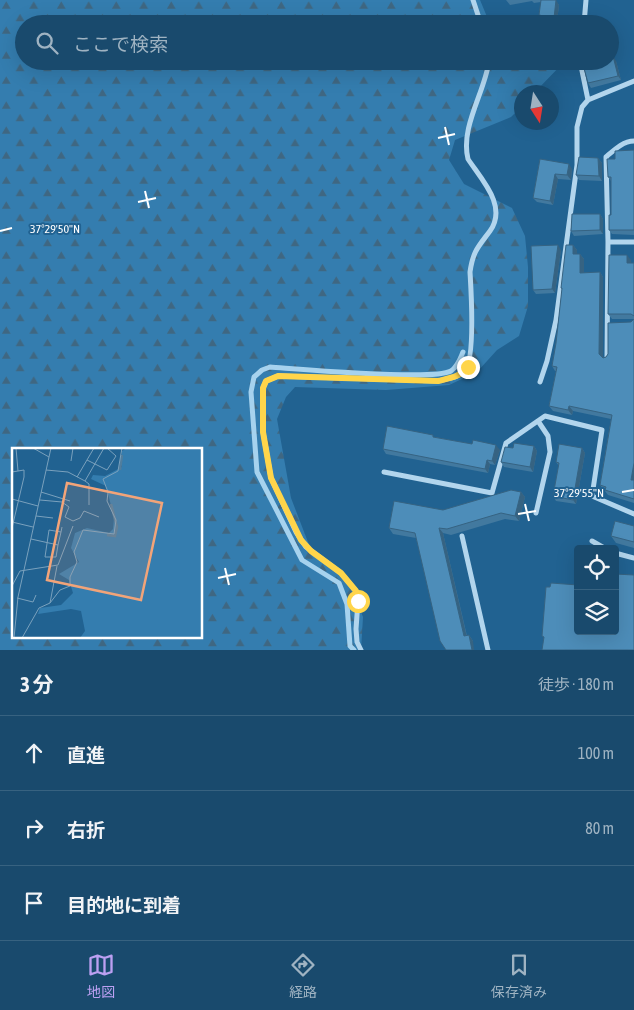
<!DOCTYPE html>
<html lang="ja">
<head>
<meta charset="utf-8">
<style>
  body { margin:0; font-family:"Asap Condensed","Noto Sans JP",sans-serif; background:#225172; color:#f1f3f6 }
  .controls { position:absolute; right:15px; bottom:15px; display:grid; overflow:hidden; border-radius:5px; box-shadow:0 5px 20px #0002 }
  .controls button { width:45px; height:45px; display:grid; place-items:center; padding:0; border:0; border-bottom:1px solid #376280; background:#194a6d; color:#f1f3f6; font:25px sans-serif }
  .compass { position:absolute; left:514px; top:85px; width:45px; height:45px; border-radius:50%; background:#194a6d; box-shadow:0 5px 20px #0002; rotate:168deg }
  .stop { position:absolute; width:15px; height:15px; margin:-11px; border:4px solid #ffd54a; border-radius:50%; background:#fff }
  .stop.end { background:#ffd54a; border-color:#fff; box-shadow:0 1px 5px #0008 }
  .list { margin:0; padding:0; list-style:none }
  h2 { display:flex; justify-content:space-between; align-items:center; height:65px; margin:0; padding:0 20px; font-size:21px }
  h2 small { font-size:16px; font-weight:400; color:#9fb3c2 }
  .list li { display:grid; grid-template-columns:32px 1fr auto; gap:15px; align-items:center; box-sizing:border-box; height:75px; padding:0 20px; border-top:1px solid #376280 }
  .list b { display:block; font-size:19px; white-space:nowrap }
  .list em { font-size:16px; font-style:normal; color:#9fb3c2 }
  .icon { flex:none; width:28px; height:28px; fill:none; stroke:currentColor; stroke-width:2; stroke-linecap:round; stroke-linejoin:round }
  .map { position:relative; flex:none; width:634px; height:650px; overflow:hidden }
  .search { position:absolute; background:#194a6d; box-shadow:0 5px 20px #0002; left:15px; right:15px; top:15px; height:55px; display:flex; align-items:center; gap:12px; box-sizing:border-box; padding:0 18px; border-radius:28px; color:#9fb3c2; font-size:19px }
  .sheet { height:290px; background:#194a6d }
  nav { display:flex; justify-content:space-around; align-items:center; box-sizing:border-box; height:70px; border-top:1px solid #376280; background:#194a6d; font-size:14px; color:#9fb3c2 }
  nav a { display:grid; justify-items:center; gap:2px }
  nav .on { color:#bca0f2 }
  .map>svg:first-child { display:block }
  .forest { fill:url(#forest-firs); fill-rule:evenodd }
  .lines { fill:none; stroke-linecap:round; stroke-linejoin:round }
  .stream { stroke:#a6d2ee; stroke-width:5 }
  .street { stroke:#b2d5ed; stroke-width:5 }
  .wall { fill:#42799f }
  .shaded-wall { fill:#366382 }
  .building { fill:#4d8db9; stroke:#366382 }
  .route { stroke:#ffd54a; stroke-width:6 }
  .ticks { fill:none; stroke:#fff; stroke-width:2 }
  .inset-river { fill:none; stroke:#507d9d; stroke-width:2.5 }
  .inset-road { fill:none; stroke:#7aa1bd; stroke-width:1 }
  .view { fill:#f2a479; fill-opacity:0.15; stroke:#f2a479; stroke-width:2.5 }
  .inset-edge { fill:none; stroke:#fff; stroke-width:2.5 }
  .ticks-label { font-size:12px; text-anchor:middle; fill:#fff; stroke:#216291; stroke-width:4; stroke-linejoin:round; paint-order:stroke }
</style>
</head>
<body>
<div class="map">
<svg width="634" height="650" viewBox="0 0 634 650">
  <defs>
    <pattern id="forest-firs" width="22" height="20" patternUnits="userSpaceOnUse" patternTransform="scale(1.25)"><rect width="22" height="20" fill="#347daf"/><path d="M5 1l3.5 6h-7zM16 11l3.5 6h-7z" fill="#3f6782"/></pattern>
  </defs>
  <rect width="100%" height="100%" fill="#216291"/>
  <path class="forest" d="M0 0H480L490 24H24V61H565L535 92H522L521 107 511 117 455 140 449 160 464 184 512 208 525 236 528 267V306L519 336 497 350 477 372 449 385 386 390 295 387 286 397 277 419 291 498 311 550 349 582 363 617 361 650H0ZM14 449H201V636H14Z"/>
  <g class="lines">
    <path class="stream" d="M354 650 350 646 347 604 339 583 302 560 257 472 251 392 254 377 262 370 270 367C299 369 433 381 451 371 458 366 460 359 463 352"/>
    <path class="street" d="M473 0 481 24
      M584 24 586 0
      M580 61 588 100
      M608 242H634
      M607 359 608 242 606 157C614 150 623 141 634 141
      M540 382 547 361 556 320 577 165V127L582 107 588 100 634 81
      M384 472 492 493 506 443 545 416 602 430 592 496 634 514
      M536 513 550 452 548 436 538 421
      M462 536 488 650
      M592 541 606 549
      M615 553 634 558
      M361 650 357 642 356 629 358 601 356 591 341 573 306 547 296 532 271 478 263 432V388L266 381 278 376 438 381C446 379 457 378 464 372 476 361 471 290 470 272 473 251 478 247 490 231 508 206 481 179 468 159 460 127 485 92 489 61"/>
  </g>
  <path class="wall" d="M506 0H555L559 5 557 22 542 20 539 15 541 2 534 3 532 1 510 5Z
    M616 61 621 80 591 88 588 83Z
    M634 150V235L612 234 609 230 611 215V181L608 177 615 159Z
    M598 158 602 163V181L579 180 576 175Z
    M540 159 572 169 571 180 558 179 553 205 537 202 533 198Z
    M600 214 603 219V234L574 236 571 231Z
    M573 245 577 250V254H580L584 259V273L600 272 603 277V358L606 357 634 319V503L608 495 600 485 611 419 573 411 572 415 553 411 549 406 556 371H555L552 366 556 343 562 289 561 288Z
    M561 250 555 293 536 294 533 290Z
    M631 260V263H634V319H612L608 314Z
    M435 437 500 450 495 465 490 464 488 473 386 454 383 449Z
    M534 446 537 451 533 472 504 467 501 462 513 448Z
    M582 448 585 453 576 504 556 501 553 496 559 466 556 462Z
    M521 492 525 497 519 521 505 519 451 535 443 533 467 636 469 635 473 641 446 650 416 538 393 534 389 528Z
    M633 526H634V548L616 543 611 536Z"/>
  <path class="shaded-wall" d="M556 0 559 5 557 22 554 18Z
    M613 56 616 61 621 80 618 76Z
    M598 158 602 163V181L599 176Z
    M569 164 572 169 571 180 567 175Z
    M555 174 558 179 553 205 550 201Z
    M600 214 603 219V234L600 230Z
    M558 245 561 250 555 293 552 289Z
    M573 245 577 250V259L573 254Z
    M580 254 584 259V278L580 273Z
    M627 255 631 260V268L627 263Z
    M600 272 603 277V359L599 354Z
    M569 406 573 411 572 415 568 410Z
    M496 445 500 450 495 465 492 461Z
    M534 446 537 451 533 472 530 467Z
    M582 448 585 453 576 504 573 500Z
    M487 460 490 464 488 473 485 469Z
    M634 463V483L631 480Z
    M521 492 525 497 519 521 515 516Z
    M439 528 443 533 468 642 464 636Z
    M469 635 473 641 474 650H472Z"/>
  <path class="building" d="M541 0H556L554 18 539 15Z
    M613 56 618 76 588 83 582 61H610V57Z
    M634 150V230H609V215H611V177H608L607 159H615V151Z
    M579 157 598 158 599 176 576 175Z
    M540 159 569 164 567 175 555 174 550 201 533 198Z
    M572 214H600V230L571 231Z
    M558 245 552 289 533 290 531 246Z
    M566 245H573V254H580V273L600 272 599 354 603 358 606 357 608 354V323L631 322 634 319V463L631 480H634V499L605 490 606 487 600 485 612 415 569 406 568 410 549 406 557 367 552 366 556 343 562 288H561Z
    M609 255H627V263H634V316L631 314H608Z
    M387 426 433 435V437L472 444 473 440 496 445 492 461 487 460 485 469 383 449Z
    M514 443 534 446 530 467 501 462 505 447 513 448Z
    M559 444 582 448 573 500 553 496 559 463 556 462Z
    M511 490 521 492 515 516 501 513 447 529 439 528 464 636 469 635 472 650H446L440 641 415 533 389 528 394 501 443 510Z
    M615 521 634 526V542L611 536Z
    M615 574 634 575V650H542L544 637 542 636 546 587H550L551 583 578 585V631H615Z"/>
  <g class="lines">
    <path class="route" d="M358 601 356 591 341 573 311 551 301 540 271 478 263 432V388L266 381 278 376 438 381C450 378 460 377 468 367"/>
  </g>
  <path class="ticks" d="M445 127 449 145M438 138 455 134M145 191 149 208M138 202 156 198M0 231 12 228M622 492 634 490M525 504 529 521M518 514 536 511M225 568 229 585M218 578 236 574"/>
  <g transform="translate(12 448)">
    <rect width="190" height="190" fill="#216291"/>
    <path d="M115 0H190V190H68L73 183 69 163 59 161 26 166 28 160 49 157 61 145 57 132 47 126 67 114 59 100 63 85 75 80 97 85 101 81 102 69 94 38 79 31 81 27 93 28 110 19V3Z" fill="#347daf"/>
    <path class="inset-river" d="M108 22 110 7M95 87 103 88 105 79 99 56"/>
    <path class="inset-road" d="M4 0 6 23M21 0 37 9M75 12 95 22 104 8 95 0M59 13 61 0H67M34 22 56 24 73 33 92 0M0 24 12 22V29L0 80M65 29 82 0M73 33 77 36V57M29 44 58 53M0 51 26 58M28 52 50 54 57 59 53 69 61 73 68 70 72 63 87 69M24 68 41 70M0 74 21 79M49 84 37 82 33 109H44L46 97 49 84 50 79M19 91 46 97M0 138 8 123 46 117 61 78M5 150 21 154 24 147M38 155 48 142 58 138V129L65 114 62 104 71 82 102 86 104 72 95 53 96 44 91 31 106 23 110 0M2 190 6 149 39 0M10 190 27 160 38 155 45 118"/>
    <path class="view" d="M55 35 150 55 129 152 35 132Z"/>
    <rect width="190" height="190" class="inset-edge"/>
  </g>
  <g class="ticks-label">
    <text x="55" y="233">37°29'50"N</text>
    <text x="579" y="497">37°29'55"N</text>
  </g>
</svg>
<div class="controls">
<button><svg class="icon" aria-label="locate" viewBox="0 0 24 24"><circle cx="12" cy="12" r="6"/><path d="M12 2v4M12 18v4M2 12h4M18 12h4"/></svg></button>
<button><svg class="icon" aria-label="layers" viewBox="0 0 24 24"><path d="M12 4l9 5-9 5-9-5zM3 14l9 5 9-5"/></svg></button>
</div>
<svg class="compass" viewBox="-18 -18 36 36"><path d="M0-13l5 13h-10z" fill="#e53935"/><path d="M0 13l5-13h-10z" fill="#9fb3c2"/></svg>
<div class="stop" style="left:358px;top:601px"></div>
<div class="stop end" style="left:468px;top:367px"></div>
<div class="search"><svg class="icon" aria-label="search" viewBox="0 0 24 24"><circle cx="10" cy="10" r="6"/><path d="M15 15l6 6"/></svg>ここで検索</div>
</div>
<section class="sheet">
<h2>3 分<small>徒歩 · 180 m</small></h2>
<ul class="list">
<li><svg class="icon" aria-label="ahead" viewBox="0 0 24 24"><path d="M12 20V5M6 11l6-6 6 6"/></svg><div><b>直進</b></div><em>100 m</em></li>
<li><svg class="icon" aria-label="right" viewBox="0 0 24 24"><path d="M7 20v-9h11M14 6l5 5-5 5"/></svg><div><b>右折</b></div><em>80 m</em></li>
<li><svg class="icon" aria-label="arrive" viewBox="0 0 24 24"><path d="M6 21V4h12l-3 4 3 4H6"/></svg><div><b>目的地に到着</b></div></li>
</ul>
</section>
<nav>
<a class="on"><svg class="icon" aria-label="map" viewBox="0 0 24 24"><path d="M3 6l6-2 6 2 6-2v14l-6 2-6-2-6 2zM9 4v14M15 6v14"/></svg>地図</a>
<a><svg class="icon" aria-label="directions" viewBox="0 0 24 24"><path d="M12 3l9 9-9 9-9-9zM9 14v-3h6M13 9l2 2-2 2"/></svg>経路</a>
<a><svg class="icon" aria-label="saved" viewBox="0 0 24 24"><path d="M7 4h10v16l-5-4-5 4z"/></svg>保存済み</a>
</nav>
</body>
</html>
